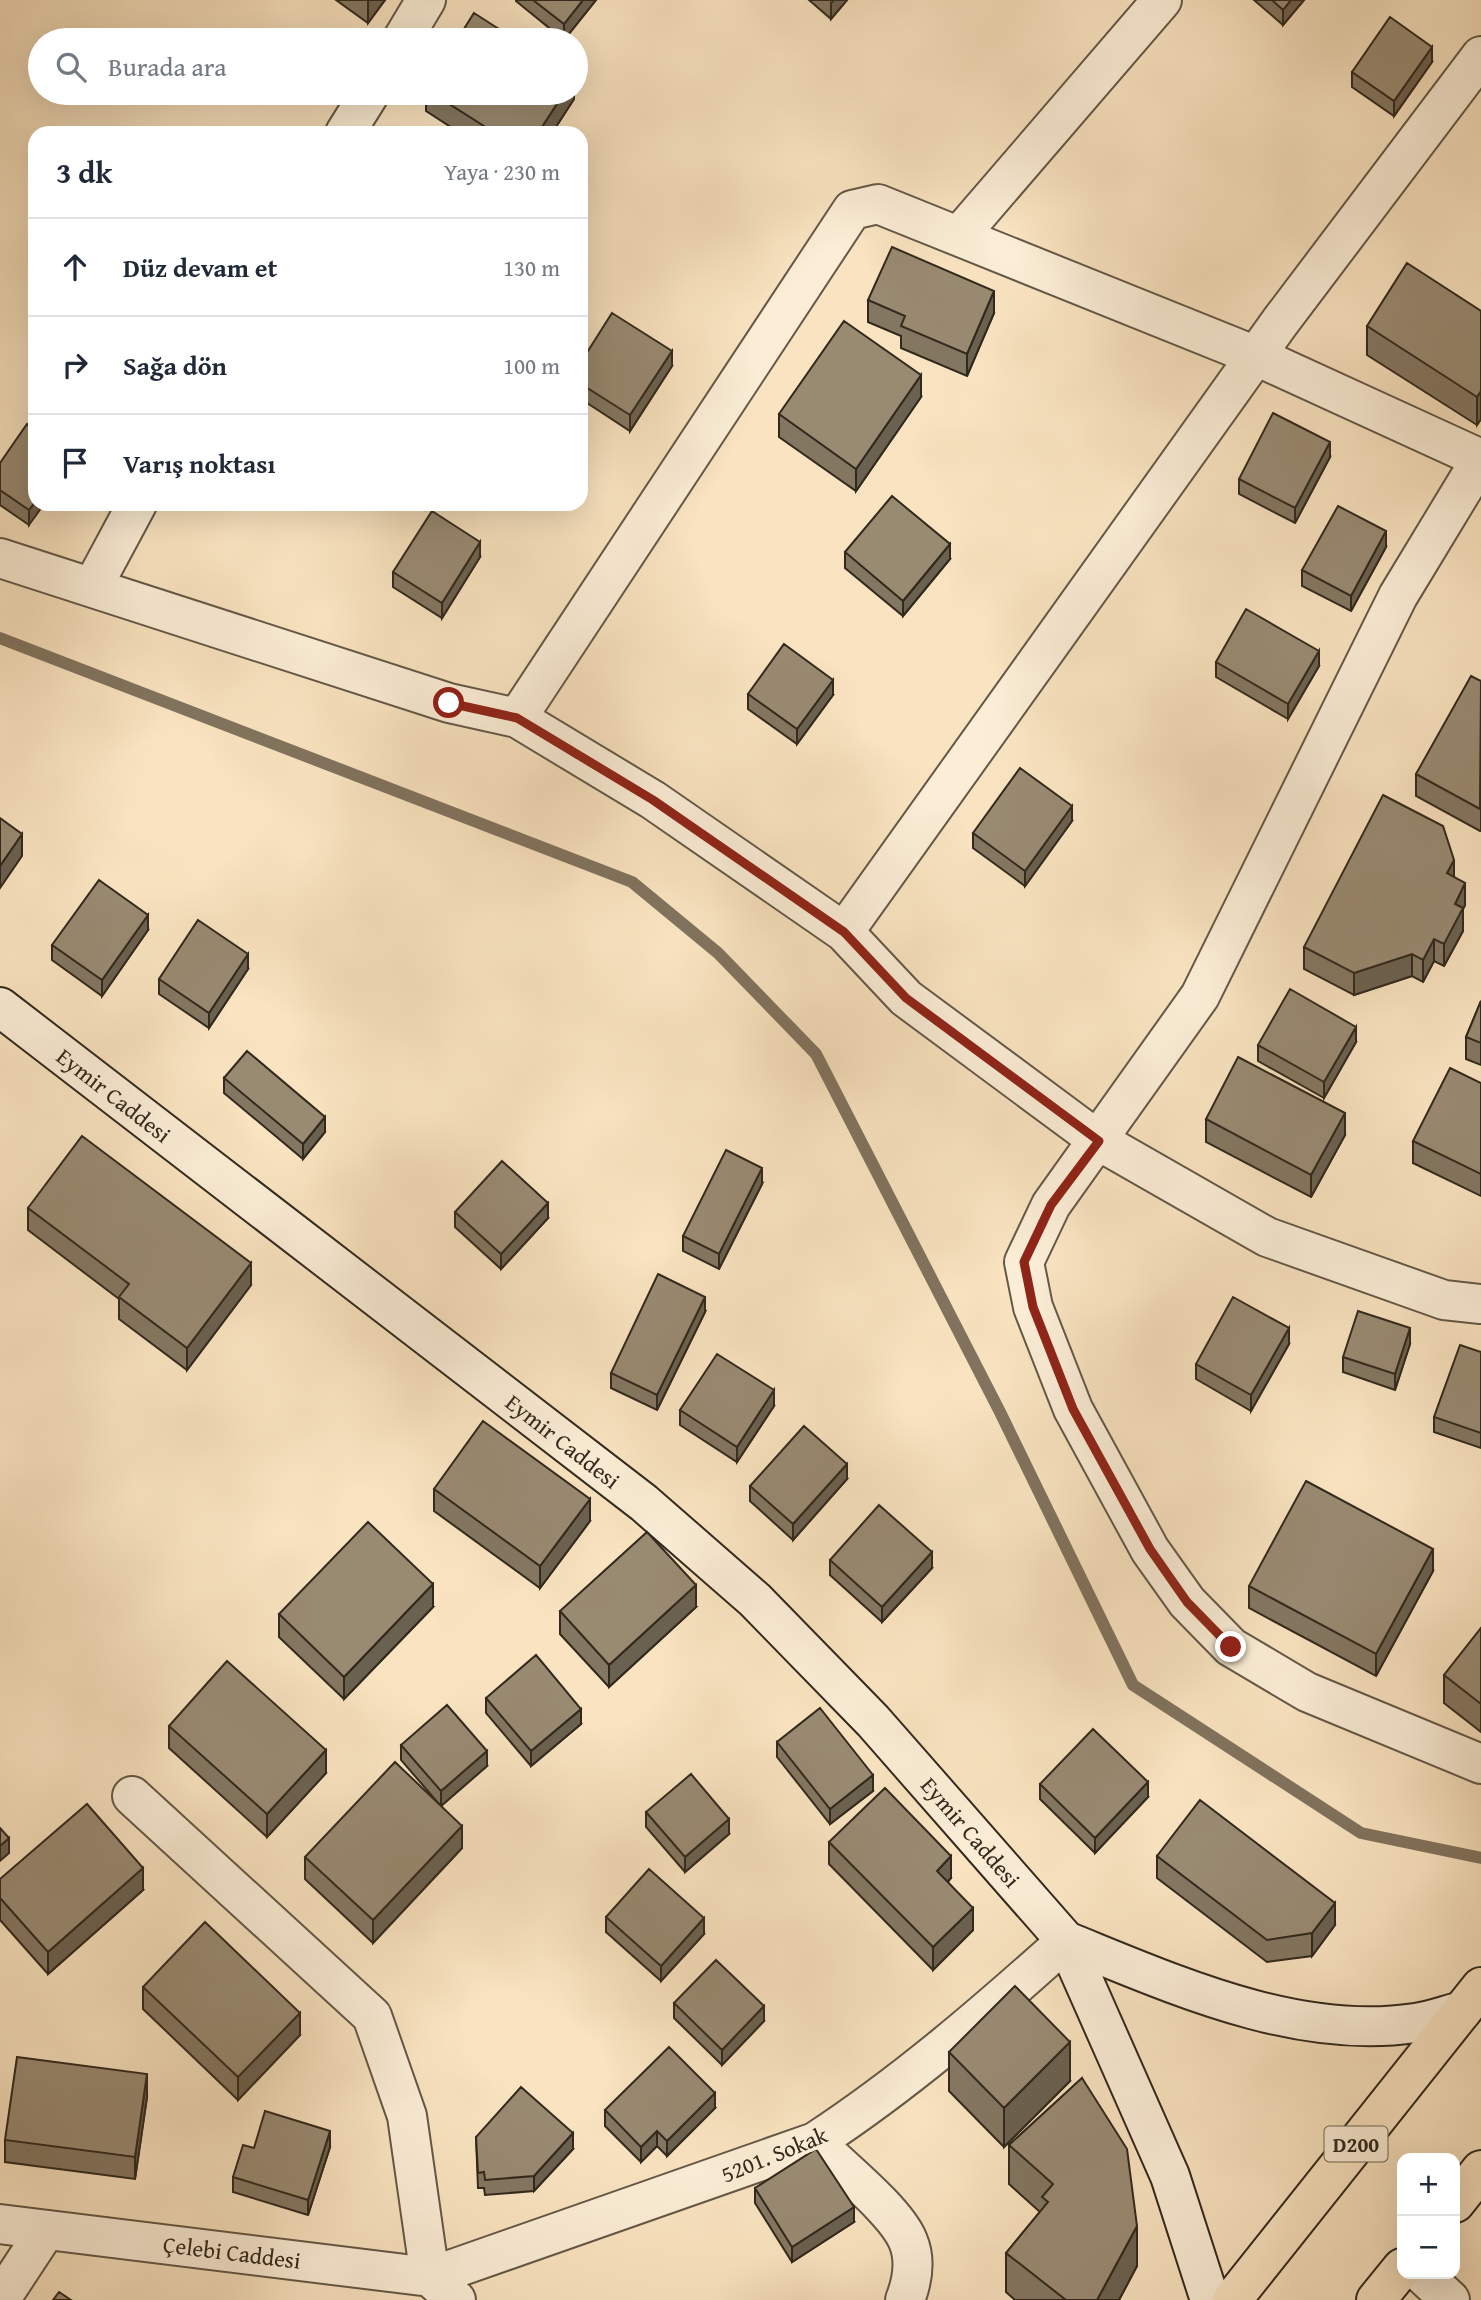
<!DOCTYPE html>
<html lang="tr">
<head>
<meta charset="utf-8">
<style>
  body { margin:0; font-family:"Gentium Book Plus",serif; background:#f2f2f3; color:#1f2937 }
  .controls { position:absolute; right:21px; bottom:21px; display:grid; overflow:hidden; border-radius:14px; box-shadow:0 7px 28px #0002 }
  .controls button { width:63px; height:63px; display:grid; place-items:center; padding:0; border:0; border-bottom:2px solid #e0e1e3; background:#fff; color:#1f2937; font:35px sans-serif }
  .stop { position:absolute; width:21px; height:21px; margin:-16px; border:5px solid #8f2418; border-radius:50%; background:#fff }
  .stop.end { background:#8f2418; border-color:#fff; box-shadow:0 2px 7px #0008 }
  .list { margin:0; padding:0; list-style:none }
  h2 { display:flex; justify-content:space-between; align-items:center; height:91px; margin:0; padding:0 28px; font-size:30px }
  h2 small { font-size:23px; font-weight:400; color:#747a83 }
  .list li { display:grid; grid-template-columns:46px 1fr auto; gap:21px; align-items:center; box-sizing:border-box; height:98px; padding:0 28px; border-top:2px solid #e0e1e3 }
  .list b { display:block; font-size:26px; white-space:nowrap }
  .list em { font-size:23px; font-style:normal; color:#747a83 }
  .icon { flex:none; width:38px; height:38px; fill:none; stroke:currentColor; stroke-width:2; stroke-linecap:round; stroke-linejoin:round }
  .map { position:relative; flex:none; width:1481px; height:2300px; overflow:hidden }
  .search { position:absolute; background:#fff; box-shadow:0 7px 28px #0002; left:28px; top:28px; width:560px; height:77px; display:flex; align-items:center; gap:18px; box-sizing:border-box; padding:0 24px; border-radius:38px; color:#747a83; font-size:26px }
  .panel { position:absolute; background:#fff; box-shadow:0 7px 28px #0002; left:28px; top:126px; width:560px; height:385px; border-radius:21px }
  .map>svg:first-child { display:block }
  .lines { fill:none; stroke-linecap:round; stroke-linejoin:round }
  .stream { stroke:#81735e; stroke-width:12 }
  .minor-casing { stroke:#645846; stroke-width:42 }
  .tertiary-casing { stroke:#645846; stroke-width:42 }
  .secondary-casing { stroke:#32291d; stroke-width:42 }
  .trunk-casing { stroke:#32291d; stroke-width:42 }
  .minor { stroke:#fbedd6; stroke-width:38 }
  .tertiary { stroke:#fbedd6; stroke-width:38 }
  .secondary { stroke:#fbedd6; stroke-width:38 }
  .trunk { stroke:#f9e3c0; stroke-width:38 }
  .wall { fill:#847762; stroke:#32291d; stroke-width:2 }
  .shaded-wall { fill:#6b6150; stroke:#32291d; stroke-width:2 }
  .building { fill:#998a72; stroke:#32291d; stroke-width:2 }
  .route { stroke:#8f2418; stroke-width:9 }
  .labels { text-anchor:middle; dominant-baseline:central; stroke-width:7; stroke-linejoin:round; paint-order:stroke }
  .shield { fill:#fbedd6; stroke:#6e6454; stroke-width:2 }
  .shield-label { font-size:21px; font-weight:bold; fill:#32291d }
  .street-label { font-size:23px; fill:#32291d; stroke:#fbedd6 }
</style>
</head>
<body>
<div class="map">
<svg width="1481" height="2300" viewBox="0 0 1481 2300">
  <rect width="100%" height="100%" fill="#f9e3c0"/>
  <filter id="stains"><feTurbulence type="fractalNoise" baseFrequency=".00286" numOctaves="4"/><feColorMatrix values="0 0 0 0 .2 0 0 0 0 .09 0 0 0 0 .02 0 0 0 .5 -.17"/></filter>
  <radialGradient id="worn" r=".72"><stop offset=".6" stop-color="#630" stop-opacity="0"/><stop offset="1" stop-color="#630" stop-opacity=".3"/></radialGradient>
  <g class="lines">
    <path class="stream" d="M0 638 632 882 718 953 816 1054 1000 1412 1133 1685 1361 1833 1481 1858"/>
    <defs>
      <path id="minor" d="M402 40 426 0
        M345 133 370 93
        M959 236 1162 0
        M1481 459 1398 596 1200 996 1051 1205 1024 1262 1033 1307 1073 1409 1150 1550 1187 1602 1231 1647 1307 1692 1481 1764
        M0 558 449 703 517 718 653 800 844 932 906 998 1099 1141 1267 1237 1444 1300 1481 1304
        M93 586 137 504
        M517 718 852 210 878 204 1256 356 1481 459
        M844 932 1280 322 1481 56
        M132 1796 372 2016 407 2116 430 2277 815 2142C905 2083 986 2013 1066 1941
        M815 2142C840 2167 896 2211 908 2241 916 2260 912 2282 905 2300
        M1422 2274 1450 2300
        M0 2300 46 2230"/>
      <path id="tertiary" d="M0 2224 430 2277 456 2300"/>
      <path id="secondary" d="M0 1007 644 1503 755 1600 873 1721 1066 1941 1170 2176 1210 2300
        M1066 1941C1173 1984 1297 2041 1415 2023 1431 2021 1446 2015 1462 2011"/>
      <path id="trunk" d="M1455 2203 1481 2170
        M1232 2300 1481 1987
        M1376 2300 1402 2268"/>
    </defs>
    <use href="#minor" class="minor-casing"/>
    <use href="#tertiary" class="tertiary-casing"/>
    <use href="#secondary" class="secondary-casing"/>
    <use href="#trunk" class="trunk-casing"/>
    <use href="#minor" class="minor"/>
    <use href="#tertiary" class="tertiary"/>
    <use href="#secondary" class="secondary"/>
    <use href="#trunk" class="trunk"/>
  </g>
  <path class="wall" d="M336 0H385L368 23Z
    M516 0H596L564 40 516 1Z
    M809 0H847L831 19Z
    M1254 0H1304L1283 25Z
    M1432 62 1394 116 1352 87V72Z
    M426 93H574V99L552 133H460L426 111Z
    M868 300 994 313 967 376 901 348V336L868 322Z
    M1481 311V419L1477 425 1367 355V326Z
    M581 362 672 366 630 431 581 399Z
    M921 397 856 491 779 437V414Z
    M35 430 29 525 0 505V463Z
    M1330 457 1295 523 1239 494V479Z
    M1386 547 1351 611 1302 586V570Z
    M845 552 950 559 903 616 845 568Z
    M480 557 442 618 393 587V572Z
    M1216 662 1319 666 1288 719 1216 677Z
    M1481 681V831H1480L1416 796V774Z
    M748 694 833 695 797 744 748 709Z
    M1072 821 1025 886 973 848V833Z
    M1454 876 1465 905 1463 909V931L1444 966 1434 961 1423 982 1412 976 1354 995 1304 969V947Z
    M148 930 102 996 52 960V945Z
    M248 969 209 1028 159 994V979Z
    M1481 1001V1065L1466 1059V1037Z
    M1356 1042 1324 1098 1258 1061V1045Z
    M224 1078 325 1132 303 1159 224 1093Z
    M1481 1083V1196L1413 1163V1141Z
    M1206 1119 1345 1135 1311 1197 1206 1142Z
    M762 1184 719 1269 683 1251V1236Z
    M28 1208 251 1285 187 1370 119 1319V1299L28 1230Z
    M455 1212 548 1218 501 1269 455 1227Z
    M705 1312 657 1410 611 1388V1373Z
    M1289 1344 1251 1411 1196 1379V1364Z
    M1410 1344 1395 1390 1343 1372V1357Z
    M1481 1352V1448L1434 1432V1417Z
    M774 1406 737 1462 680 1425V1410Z
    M847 1479 793 1540 750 1501V1486Z
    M434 1489 590 1521 540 1588 434 1511Z
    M830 1560 932 1568 882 1622 830 1575Z
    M1433 1571 1376 1676 1249 1608V1586Z
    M433 1607 344 1699 279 1637V1614Z
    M696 1607 609 1687 560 1634V1611Z
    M1481 1628V1732L1444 1703V1675Z
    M486 1698 581 1724 531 1766 486 1713Z
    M169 1726 326 1773 267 1837 169 1748Z
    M777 1742 873 1791 830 1824 777 1757Z
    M401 1745 487 1766 441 1806 462 1848 373 1943 305 1879V1857L440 1805 401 1760Z
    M1040 1784 1148 1797 1095 1853 1040 1799Z
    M646 1812 729 1834 685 1872 646 1827Z
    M829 1842 951 1878 948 1882 973 1930 933 1970 829 1864Z
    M1157 1856 1335 1925 1312 1956 1267 1962 1157 1878Z
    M0 1879 143 1890 48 1974 0 1920Z
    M606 1917 704 1934 661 1981 606 1932Z
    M143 1987 300 2035 238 2100 143 2009Z
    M674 2003 764 2021 722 2065 674 2018Z
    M949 2052 1070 2081 1004 2147 949 2091Z
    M1082 2078 1137 2266 1119 2300H1015L1006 2292V2253L1040 2212 1009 2184V2145Z
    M147 2097 135 2179 5 2162V2140Z
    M715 2108 667 2156 657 2146 641 2162 605 2126V2110Z
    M476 2137 573 2149 534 2191 485 2195 484 2188H478Z
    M330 2147 308 2215 233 2192V2177L254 2148Z
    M755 2188 854 2222 792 2262 755 2203Z"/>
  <path class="shaded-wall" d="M369 0H385L368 23V1Z
    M583 0H596L564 40V24Z
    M834 0H847L831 19V3Z
    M1291 0H1304L1283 25V10Z
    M1432 47V62L1394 116V101Z
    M564 93H574V99L552 133H538Z
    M994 291V313L967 376V354Z
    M672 351V366L630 431V415Z
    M921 375V397L856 491V469Z
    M1481 391V419L1477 425V397Z
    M1330 442V457L1295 523V508Z
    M35 502V504H44L29 525V510Z
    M1386 531V547L1351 611V596Z
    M480 542V557L442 618V603Z
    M950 544V559L903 616V601Z
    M1319 651V666L1288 719V704Z
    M833 680V695L797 744V729Z
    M1072 806V821L1025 886V871Z
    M22 834V856L0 888V866Z
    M1454 860V883L1447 873Z
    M1465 883V905L1463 909V931L1444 966V944L1455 904Z
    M148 915V930L102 996V980Z
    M1434 939V961L1423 982V960Z
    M248 954V969L209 1028V1013Z
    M1412 954V976L1354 995V973Z
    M1356 1027V1042L1324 1098V1082Z
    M1345 1113V1135L1311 1197V1175Z
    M325 1117V1132L303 1159V1144Z
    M762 1168V1184L719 1269V1254Z
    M548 1203V1218L501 1269V1254Z
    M251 1263V1285L187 1370V1348Z
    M705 1297V1312L657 1410V1395Z
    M1289 1328V1344L1251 1411V1395Z
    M1410 1328V1344L1395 1390V1374Z
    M774 1390V1406L737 1462V1447Z
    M847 1464V1479L793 1540V1524Z
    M590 1499V1521L540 1588V1566Z
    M1433 1549V1571L1376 1676V1654Z
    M932 1552V1568L882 1622V1607Z
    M433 1584V1607L344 1699V1677Z
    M696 1585V1607L609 1687V1665Z
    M581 1709V1724L531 1766V1751Z
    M326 1750V1773L267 1837V1814Z
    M487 1751V1766L441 1806V1791Z
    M873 1775V1791L830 1824V1809Z
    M1148 1782V1797L1095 1853V1838Z
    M729 1819V1834L685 1872V1857Z
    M462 1826V1848L373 1943V1920Z
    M9 1838V1853L0 1861V1846Z
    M951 1856V1878L937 1893V1871Z
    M143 1868V1890L48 1974V1952Z
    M1335 1903V1925L1312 1956V1933Z
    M973 1908V1930L933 1970V1947Z
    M704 1918V1934L661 1981V1966Z
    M764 2006V2021L722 2065V2050Z
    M300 2013V2035L238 2100V2077Z
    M1070 2042V2081L1004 2147V2108Z
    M147 2074V2097L135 2179V2157Z
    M715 2093V2108L667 2156V2141Z
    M330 2131V2147L308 2215V2200Z
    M657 2131V2146L641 2162V2147Z
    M573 2133V2149L534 2191V2176Z
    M854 2207V2222L792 2262V2247Z
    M1137 2226V2266L1119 2300H1097Z"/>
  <path class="building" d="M533 0H583L564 24Z
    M1272 0H1291L1283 10Z
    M474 13 516 40H457Z
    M1390 17 1432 47 1394 101 1352 72Z
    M432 93H564L538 133H495Z
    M382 127 392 133H378Z
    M892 247 994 291 967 354 901 326 905 316 868 300Z
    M1407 263 1481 311V391L1477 397 1367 326Z
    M612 313 672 351 630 415 581 384V362Z
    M844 321 921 375 856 469 779 414Z
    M1273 413 1330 442 1295 508 1239 479Z
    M27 424 35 430V502L29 510 0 490V463Z
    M892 496 950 544 903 601 845 552Z
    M1338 506 1386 531 1351 596 1302 570Z
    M432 511 480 542 442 603 393 572Z
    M1246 609 1319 651 1288 704 1216 662Z
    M784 644 833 680 797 729 748 694Z
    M1471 676 1481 681 1480 809 1416 774Z
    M1020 768 1072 806 1025 871 973 833Z
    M1383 795 1443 826 1454 860 1447 873 1465 883 1455 904 1463 908 1444 944 1434 939 1423 960 1412 954 1354 973 1304 947Z
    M0 818 22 834 0 866Z
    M99 880 148 915 102 980 52 945Z
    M198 920 248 954 209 1013 159 979Z
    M1290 989 1356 1027 1324 1082 1258 1045Z
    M1481 1001V1043L1466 1037Z
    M247 1051 325 1117 303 1144 224 1078Z
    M1238 1057 1345 1113 1311 1175 1206 1119Z
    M1450 1068 1481 1083V1174L1413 1141Z
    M82 1136 251 1263 187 1348 119 1297 129 1284 28 1208Z
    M726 1150 762 1168 719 1254 683 1236Z
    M502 1161 548 1203 501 1254 455 1212Z
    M658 1274 705 1297 657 1395 611 1373Z
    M1233 1297 1289 1328 1251 1395 1196 1364Z
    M1358 1311 1410 1328 1395 1374 1343 1357Z
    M1460 1345 1481 1352V1433L1434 1417Z
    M717 1354 774 1390 737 1447 680 1410Z
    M483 1421 590 1499 540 1566 434 1489Z
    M804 1426 847 1464 793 1524 750 1486Z
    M1306 1481 1433 1549 1376 1654 1249 1586Z
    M879 1505 932 1552 882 1607 830 1560Z
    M368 1522 433 1584 344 1677 279 1614Z
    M647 1532 696 1585 609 1665 560 1611Z
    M1481 1628V1704L1444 1675Z
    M536 1655 581 1709 531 1751 486 1698Z
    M227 1661 326 1750 267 1814 169 1726Z
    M447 1705 487 1751 441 1791 401 1745Z
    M820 1708 873 1775 830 1809 777 1742Z
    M1093 1729 1148 1782 1095 1838 1040 1784Z
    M395 1762 462 1826 373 1920 305 1857Z
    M691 1774 729 1819 685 1857 646 1812Z
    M885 1788 951 1856 937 1871 973 1908 933 1947 829 1842Z
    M1200 1800 1335 1903 1312 1933 1267 1940 1157 1856Z
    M87 1804 143 1868 48 1952 0 1898V1879Z
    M0 1828 9 1838 0 1846Z
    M649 1869 704 1918 661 1966 606 1917Z
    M205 1922 300 2013 238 2077 143 1987Z
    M716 1960 764 2006 722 2050 674 2003Z
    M1015 1986 1070 2042 1004 2108 949 2052Z
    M669 2047 715 2093 667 2141 657 2131 641 2147 605 2110Z
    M17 2057 147 2074 135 2157 5 2140Z
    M1082 2078 1127 2149 1137 2226 1097 2300H1066L1006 2253 1048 2202 1042 2197 1053 2184 1009 2145Z
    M521 2087 573 2133 534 2176 485 2180 484 2172 478 2173 476 2137Z
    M265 2111 330 2131 308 2200 233 2177 243 2145 254 2148Z
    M816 2149 854 2207 792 2247 755 2188Z
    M59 2292 71 2300H53Z"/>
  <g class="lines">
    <path class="route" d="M449 703 517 718 653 800 844 932 906 998 1099 1141 1051 1205 1024 1262 1033 1307 1073 1409 1150 1549 1187 1602 1231 1647"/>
  </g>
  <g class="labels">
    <rect class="shield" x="1324.5" y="2126.5" width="63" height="35" rx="5"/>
    <g class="shield-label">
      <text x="1356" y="2144">D200</text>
    </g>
    <g class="street-label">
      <text transform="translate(114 1095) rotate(38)">Eymir Caddesi</text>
      <text transform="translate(563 1441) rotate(38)">Eymir Caddesi</text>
      <text transform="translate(971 1832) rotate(49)">Eymir Caddesi</text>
      <text transform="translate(774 2154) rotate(-22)">5201. Sokak</text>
      <text transform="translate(232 2252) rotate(7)">Çelebi Caddesi</text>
    </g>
  </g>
  <rect width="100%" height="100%" filter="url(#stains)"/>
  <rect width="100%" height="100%" fill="url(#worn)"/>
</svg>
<div class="controls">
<button>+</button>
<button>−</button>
</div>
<div class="stop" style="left:449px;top:703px"></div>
<div class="stop end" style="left:1231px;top:1647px"></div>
<div class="search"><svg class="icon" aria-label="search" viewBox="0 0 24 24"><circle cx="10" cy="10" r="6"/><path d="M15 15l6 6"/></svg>Burada ara</div>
<section class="panel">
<h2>3 dk<small>Yaya · 230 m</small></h2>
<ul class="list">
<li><svg class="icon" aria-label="ahead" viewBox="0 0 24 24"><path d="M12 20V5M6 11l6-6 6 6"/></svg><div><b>Düz devam et</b></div><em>130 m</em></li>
<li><svg class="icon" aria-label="right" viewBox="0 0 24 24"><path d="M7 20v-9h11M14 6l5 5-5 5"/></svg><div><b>Sağa dön</b></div><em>100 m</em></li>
<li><svg class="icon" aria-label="arrive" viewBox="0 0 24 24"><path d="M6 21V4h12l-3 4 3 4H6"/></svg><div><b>Varış noktası</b></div></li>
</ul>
</section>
</div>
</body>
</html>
